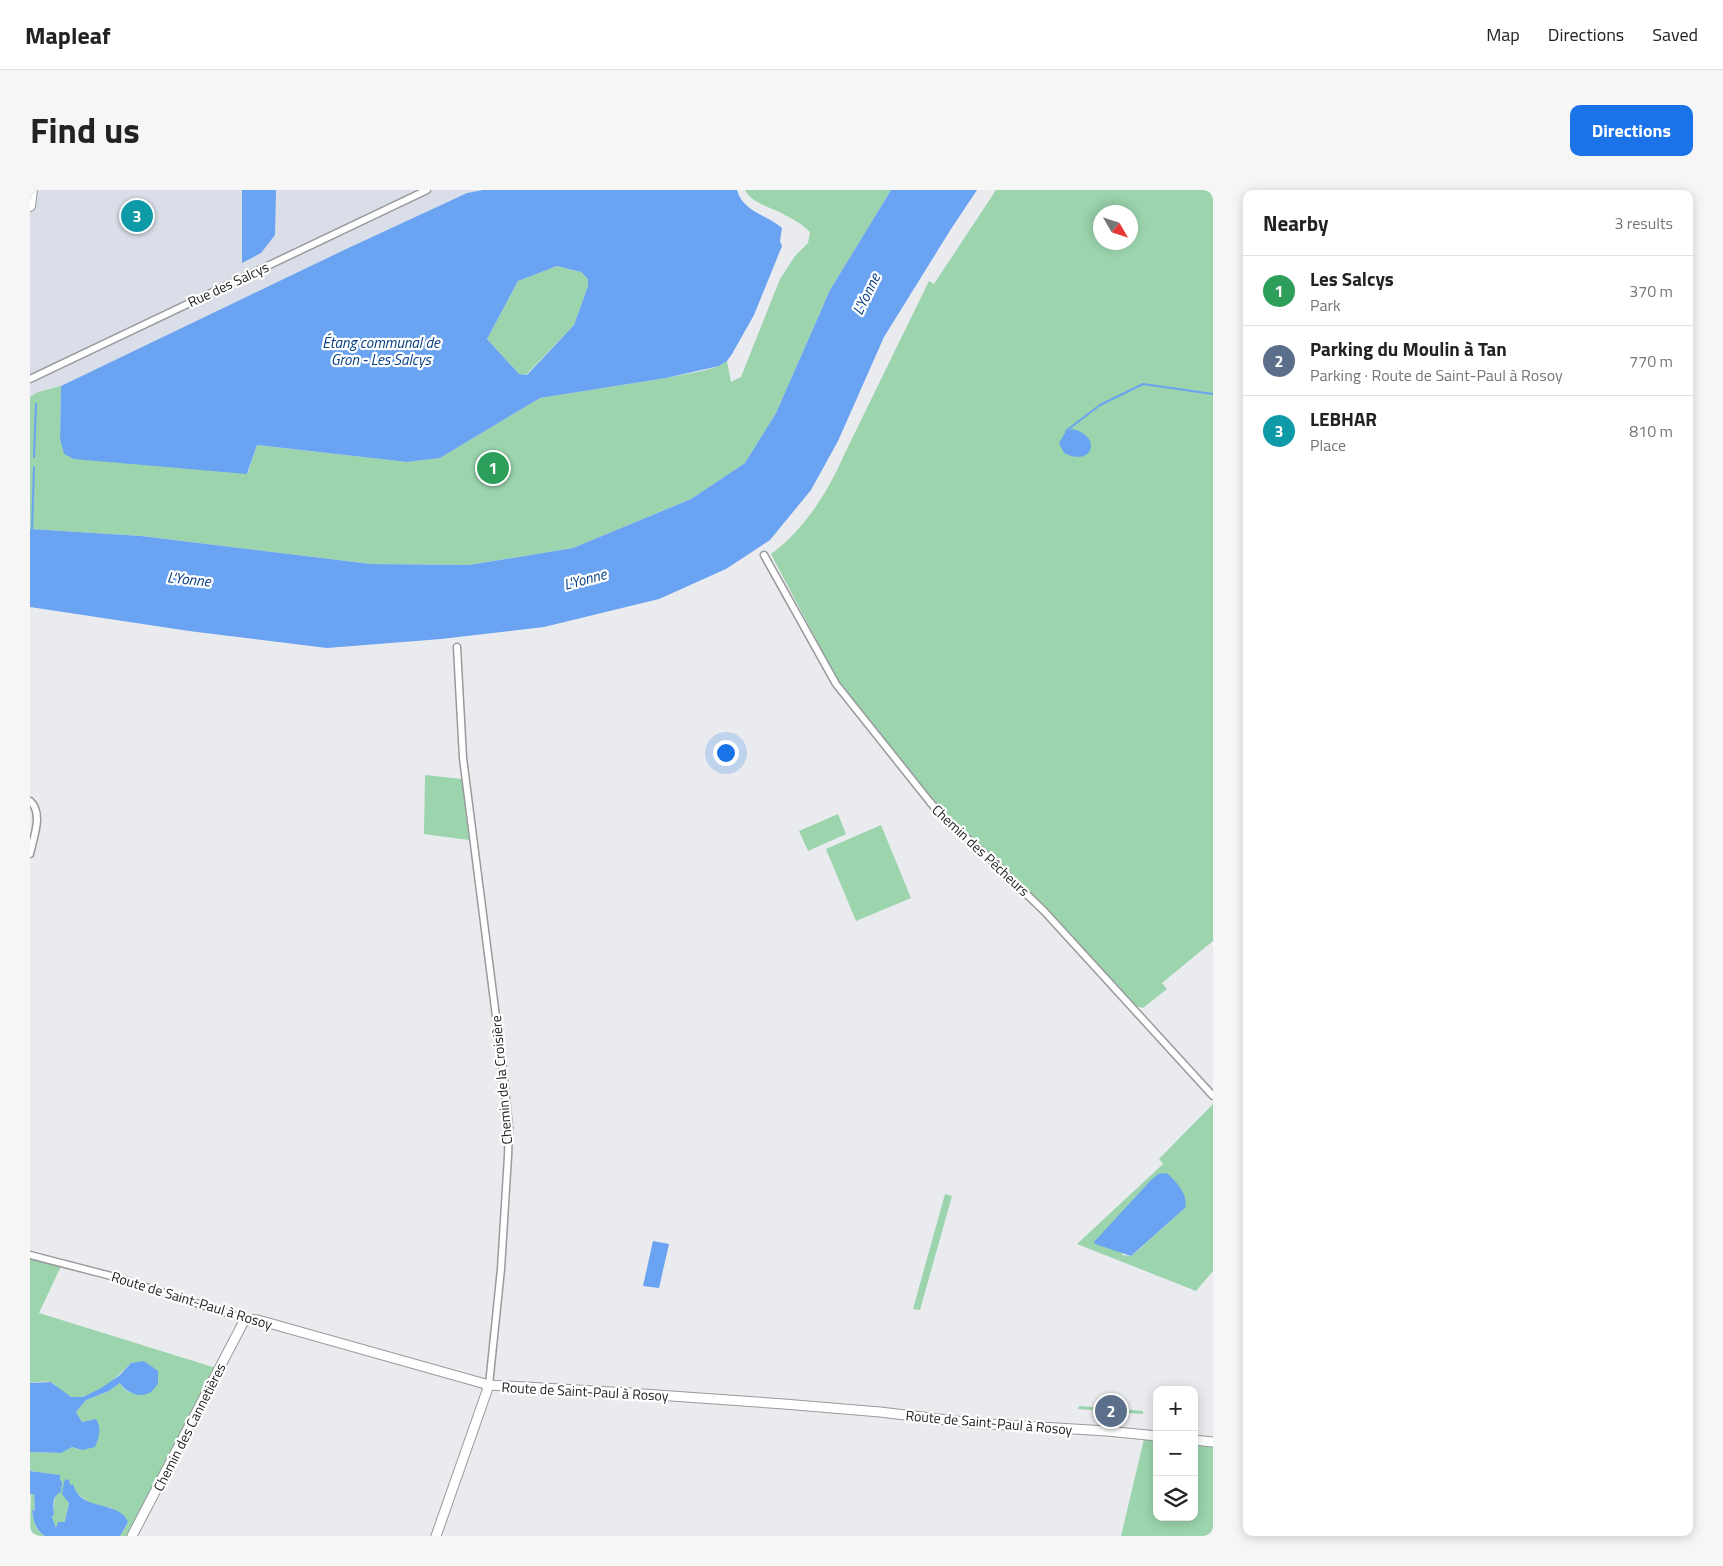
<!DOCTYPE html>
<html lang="en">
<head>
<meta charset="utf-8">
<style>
  body { margin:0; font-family:"Titillium Web",sans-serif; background:#f6f6f6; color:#222 }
  .controls { position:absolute; right:15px; bottom:15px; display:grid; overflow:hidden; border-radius:10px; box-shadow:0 2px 12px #0003 }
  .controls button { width:45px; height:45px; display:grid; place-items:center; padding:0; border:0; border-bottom:1px solid #e0e0e0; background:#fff; color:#222; font:25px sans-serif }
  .compass { position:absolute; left:1063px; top:15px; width:45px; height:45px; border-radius:50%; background:#fff; box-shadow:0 2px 12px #0003; rotate:129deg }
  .you { position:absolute; left:695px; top:562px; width:18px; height:18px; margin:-12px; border:4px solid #fff; border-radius:50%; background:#1a73e8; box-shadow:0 0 0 8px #1a73e833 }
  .badge { display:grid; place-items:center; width:32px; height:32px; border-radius:50%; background:#1a73e8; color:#fff; font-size:16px; font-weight:700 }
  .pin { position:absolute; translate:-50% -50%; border:2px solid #fff; box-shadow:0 1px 5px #0006 }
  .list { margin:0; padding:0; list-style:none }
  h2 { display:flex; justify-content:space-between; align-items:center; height:65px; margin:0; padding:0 20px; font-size:21px }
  h2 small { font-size:16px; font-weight:400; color:#767676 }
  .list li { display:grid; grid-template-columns:32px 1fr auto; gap:15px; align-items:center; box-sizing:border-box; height:70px; padding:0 20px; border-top:1px solid #e0e0e0 }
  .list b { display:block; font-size:19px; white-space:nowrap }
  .list p { margin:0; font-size:16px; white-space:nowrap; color:#767676 }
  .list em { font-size:16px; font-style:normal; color:#767676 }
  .icon { flex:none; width:28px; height:28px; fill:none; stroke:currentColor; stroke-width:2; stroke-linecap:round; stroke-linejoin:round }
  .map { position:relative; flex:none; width:1183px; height:1346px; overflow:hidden; border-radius:10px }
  header { display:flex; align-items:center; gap:30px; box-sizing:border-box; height:70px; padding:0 25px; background:#fff; border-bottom:1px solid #e0e0e0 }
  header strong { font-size:24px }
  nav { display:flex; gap:28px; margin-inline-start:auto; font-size:18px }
  .intro { display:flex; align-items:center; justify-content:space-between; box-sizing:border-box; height:120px; padding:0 30px }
  h1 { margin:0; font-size:35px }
  .button { padding:12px 22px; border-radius:10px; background:#1a73e8; color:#fff; font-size:18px; font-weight:700 }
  main { display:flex; gap:30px; padding:0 30px }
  aside { flex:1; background:#fff; border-radius:10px; box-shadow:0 2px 12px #0003 }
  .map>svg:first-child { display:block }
  .built { fill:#dadee8 }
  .green { fill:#9bd4ad; fill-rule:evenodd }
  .water { fill:#6aa3f1; fill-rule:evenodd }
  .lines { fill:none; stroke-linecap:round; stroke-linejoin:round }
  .stream { stroke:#6aa3f1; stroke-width:2 }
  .street-casing { stroke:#999a9d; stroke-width:9 }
  .secondary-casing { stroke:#999a9d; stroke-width:11 }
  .primary-casing { stroke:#999a9d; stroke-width:12 }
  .street { stroke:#fff; stroke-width:6 }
  .secondary { stroke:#fff; stroke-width:9 }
  .primary { stroke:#fff; stroke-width:10 }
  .labels { text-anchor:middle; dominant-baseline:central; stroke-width:4.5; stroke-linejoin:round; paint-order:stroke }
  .street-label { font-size:14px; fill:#222223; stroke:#fff }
  .water-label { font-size:15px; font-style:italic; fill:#033e83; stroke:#fff }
</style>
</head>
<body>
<header>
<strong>Mapleaf</strong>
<nav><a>Map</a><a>Directions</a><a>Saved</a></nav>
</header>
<div class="intro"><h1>Find us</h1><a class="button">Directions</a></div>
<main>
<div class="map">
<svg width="1183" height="1346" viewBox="0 0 1183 1346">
  <rect width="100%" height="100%" fill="#eaebee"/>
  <path class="built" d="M0 0H453L437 3 314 60 31 196 8 202 0 207Z"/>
  <path class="green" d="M715 0H861L800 100 746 223 715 273 661 309 543 358 439 375 341 374 111 346 0 339V207L8 202 31 196 30 248 218 283 227 255 377 272 410 268 510 208 636 188 672 181 689 176 697 171 701 192 711 187 750 89 765 66 778 53 780 42C772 34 763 29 753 24 739 16 724 15 715 0Z
    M966 0H1183V751L1132 793 1137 799 1113 818 1105 816 1016 719 913 624 809 493 741 364C774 340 798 302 814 265L899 91 904 94ZM1070 22H1100V52H1070Z
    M527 76 551 82 558 89V96L544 135 496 185 489 184 457 149 488 91Z
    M395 585 432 589 439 650 394 644Z
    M808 624 816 644 778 661 769 641Z
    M851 635 881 708 826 731 796 659Z
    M1183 914V1081L1166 1101 1047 1054 1133 974 1129 969ZM1120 991 1155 1018 1107 1061 1101 1066 1092 1065 1099 1014Z
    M915 1004 922 1006 890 1120 883 1119Z
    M0 1069 32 1074 9 1123 186 1178 103 1346H90L98 1332 82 1318 61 1314 45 1302 43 1295 37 1309 39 1313 35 1332 26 1338 22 1327 24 1324C22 1309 30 1299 29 1285L0 1281V1262L30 1263 42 1257 52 1260 66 1229 52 1232 46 1222 56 1210 79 1201 90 1193C96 1204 106 1205 118 1204L101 1173C90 1185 60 1212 42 1207 35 1205 29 1197 23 1193 17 1190 7 1192 0 1193Z
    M1049 1216 1113 1221V1224L1048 1219Z
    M1114 1249 1127 1250V1327H1164V1254L1183 1255V1346H1091Z
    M1 1303 4 1304 5 1317 4 1321H2C3 1330 6 1341 15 1346H0Z"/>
  <path class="water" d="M212 0H246L245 45 231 63 212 73Z
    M453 0H707C712 21 737 25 752 38L750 51 752 56 724 125 702 164 697 171 689 176 636 188 510 208 410 268 377 272 227 255 217 284 44 269 34 264 30 248 31 196 314 60 437 3ZM527 76 551 82 558 89V96L544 135 497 185 489 184 457 149 488 91Z
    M861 0H947L921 39 854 147 808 251 781 300 740 350 696 379 629 409 514 437 411 449 297 458 159 441 0 417V339L111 346 341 374 439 375 543 358 661 309 715 273 746 223 800 100Z
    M1042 239C1072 245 1064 278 1034 263L1029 253 1036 241Z
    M1137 983C1146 992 1159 1004 1155 1018L1101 1066 1065 1054 1064 1052 1120 991 1128 984Z
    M623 1051 639 1054 629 1098 613 1096Z
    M114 1171 128 1181V1194C125 1197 122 1202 119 1203 108 1209 95 1201 90 1193L79 1201 56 1210 46 1222 52 1232 66 1229C72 1238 69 1248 65 1257L52 1260 42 1257 31 1263 0 1262V1193L21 1192 41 1207H53L71 1198 90 1185 101 1173Z
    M0 1281 30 1285V1290L32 1292 31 1302C22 1306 23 1315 24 1324L22 1327 26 1338 28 1332H35C36 1325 38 1320 39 1313L32 1304 34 1292 36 1289 39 1290 40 1295 43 1294C50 1323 89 1309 98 1332L90 1346H15C6 1341 3 1330 2 1320L4 1321 5 1317 4 1304H0Z"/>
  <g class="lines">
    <path class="stream" d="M1036 241 1070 215 1113 194 1183 204
      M4 267 6 214
      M2 339 4 277"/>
    <defs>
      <path id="street" d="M0 189 397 0
        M734 365 806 494 900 612 911 625 956 665 1014 721 1183 906
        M427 457 433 568 474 889 479 938 478 966 471 1079 459 1195
        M0 611C14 623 3 649 0 664
        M0 1065 85 1087 215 1129"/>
      <path id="secondary" d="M1164 1250 1183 1252
        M102 1346 215 1129 228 1130 459 1195 599 1203 754 1214 850 1222 943 1233 1077 1241 1127 1246
        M406 1346 459 1195"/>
      <path id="primary" d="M0 16 2 0"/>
    </defs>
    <use href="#street" class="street-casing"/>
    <use href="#secondary" class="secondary-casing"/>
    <use href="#primary" class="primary-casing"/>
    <use href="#street" class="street"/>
    <use href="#secondary" class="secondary"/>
    <use href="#primary" class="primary"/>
  </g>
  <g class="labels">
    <g class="street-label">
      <text transform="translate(198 94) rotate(-25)">Rue des Salcys</text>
      <text transform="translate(951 660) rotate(43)">Chemin des Pêcheurs</text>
      <text transform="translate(471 890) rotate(-95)">Chemin de la Croisière</text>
      <text transform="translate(162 1110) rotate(17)">Route de Saint-Paul à Rosoy</text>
      <text transform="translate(555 1201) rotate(3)">Route de Saint-Paul à Rosoy</text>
      <text transform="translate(959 1232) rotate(5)">Route de Saint-Paul à Rosoy</text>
      <text transform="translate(159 1237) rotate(-63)">Chemin des Cannetières</text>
    </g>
    <g class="water-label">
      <text transform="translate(836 104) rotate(-64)">L'Yonne</text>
      <text x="351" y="152">Étang communal de<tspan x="351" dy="17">Gron - Les Salcys</tspan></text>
      <text transform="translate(159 389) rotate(6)">L'Yonne</text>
      <text transform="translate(555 389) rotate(-15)">L'Yonne</text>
    </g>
  </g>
</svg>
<div class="controls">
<button>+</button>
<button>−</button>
<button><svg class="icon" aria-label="layers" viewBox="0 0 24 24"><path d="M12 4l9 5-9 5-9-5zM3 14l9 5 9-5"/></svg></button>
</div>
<svg class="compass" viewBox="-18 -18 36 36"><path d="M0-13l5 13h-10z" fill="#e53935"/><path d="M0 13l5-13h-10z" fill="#767676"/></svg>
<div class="you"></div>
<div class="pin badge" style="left:463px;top:278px;background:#2e9e5b">1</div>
<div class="pin badge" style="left:1081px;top:1221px;background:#5c6f8a">2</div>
<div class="pin badge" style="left:107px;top:26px;background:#0f9aa8">3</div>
</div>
<aside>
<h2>Nearby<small>3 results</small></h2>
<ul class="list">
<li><span class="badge" style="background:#2e9e5b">1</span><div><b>Les Salcys</b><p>Park</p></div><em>370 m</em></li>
<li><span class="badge" style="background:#5c6f8a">2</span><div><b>Parking du Moulin à Tan</b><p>Parking · Route de Saint-Paul à Rosoy</p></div><em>770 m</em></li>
<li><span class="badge" style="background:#0f9aa8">3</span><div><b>LEBHAR</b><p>Place</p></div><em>810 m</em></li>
</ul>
</aside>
</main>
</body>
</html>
